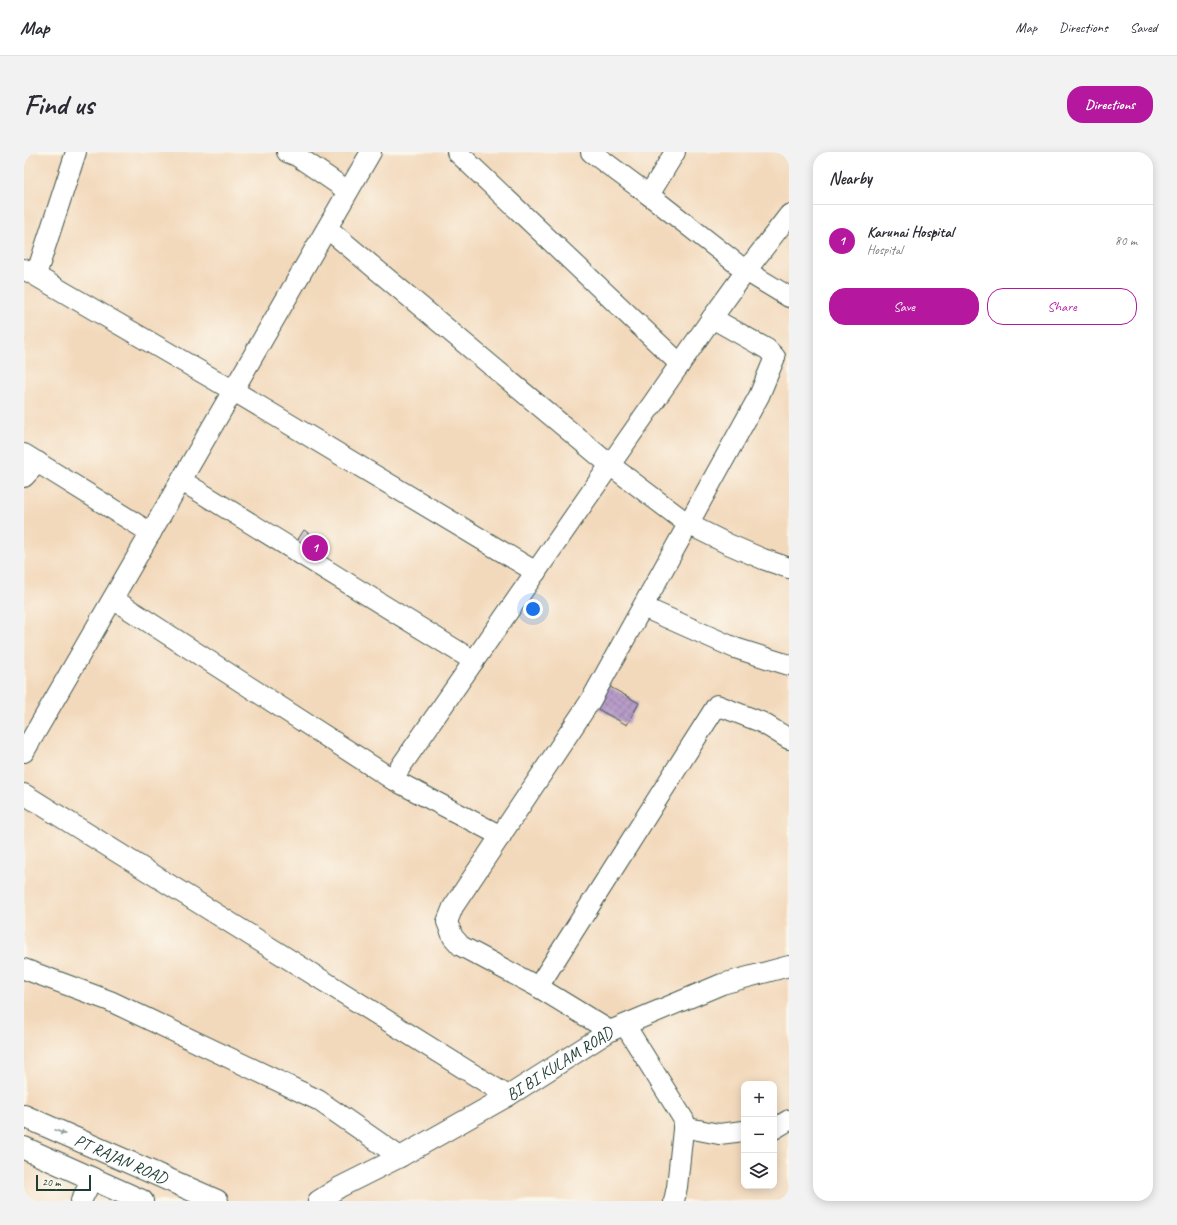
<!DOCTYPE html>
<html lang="en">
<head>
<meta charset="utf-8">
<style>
  body { margin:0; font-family:Caveat,sans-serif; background:#f2f2f3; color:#2b2b33 }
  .controls { position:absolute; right:12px; bottom:12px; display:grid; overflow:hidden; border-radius:8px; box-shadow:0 2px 10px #0003 }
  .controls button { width:36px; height:36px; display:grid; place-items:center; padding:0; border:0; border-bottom:1px solid #e1e1e2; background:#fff; color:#2b2b33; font:20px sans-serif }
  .scale { position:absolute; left:12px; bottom:10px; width:55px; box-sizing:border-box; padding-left:4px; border:2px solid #1f3d34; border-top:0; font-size:11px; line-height:14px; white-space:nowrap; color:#1f3d34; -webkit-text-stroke:3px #fbf7ec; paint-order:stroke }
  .you { position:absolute; left:509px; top:457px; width:14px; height:14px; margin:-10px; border:3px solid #fff; border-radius:50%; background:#1a73e8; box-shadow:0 0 0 6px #1a73e833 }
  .badge { display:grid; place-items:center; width:26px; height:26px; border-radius:50%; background:#b5179e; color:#fff; font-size:13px; font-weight:700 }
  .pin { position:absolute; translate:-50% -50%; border:2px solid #fff; box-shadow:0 1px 4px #0006 }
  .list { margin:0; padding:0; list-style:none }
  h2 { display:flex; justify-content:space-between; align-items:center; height:52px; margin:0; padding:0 16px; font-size:17px }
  h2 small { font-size:13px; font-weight:400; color:#7c7c81 }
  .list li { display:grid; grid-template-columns:26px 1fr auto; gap:12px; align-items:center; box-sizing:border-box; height:72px; padding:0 16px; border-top:1px solid #e1e1e2 }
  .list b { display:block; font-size:15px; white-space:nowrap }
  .list p { margin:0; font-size:13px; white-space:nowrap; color:#7c7c81 }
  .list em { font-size:13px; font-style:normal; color:#7c7c81 }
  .actions { display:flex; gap:8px; padding:12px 16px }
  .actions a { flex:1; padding:9px 0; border:1px solid #b5179e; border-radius:16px; text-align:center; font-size:14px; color:#b5179e }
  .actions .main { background:#b5179e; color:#fff }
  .icon { flex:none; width:22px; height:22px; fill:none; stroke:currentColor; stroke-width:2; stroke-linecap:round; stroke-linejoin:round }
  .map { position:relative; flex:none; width:765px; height:1049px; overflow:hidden; border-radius:16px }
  header { display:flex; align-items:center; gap:24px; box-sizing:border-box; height:56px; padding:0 20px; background:#fff; border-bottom:1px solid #e1e1e2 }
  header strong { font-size:19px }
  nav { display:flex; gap:22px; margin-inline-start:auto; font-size:14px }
  .intro { display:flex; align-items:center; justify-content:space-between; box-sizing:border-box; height:96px; padding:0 24px }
  h1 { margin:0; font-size:28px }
  .button { padding:10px 18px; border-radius:16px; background:#b5179e; color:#fff; font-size:14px; font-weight:700 }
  main { display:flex; gap:24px; padding:0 24px }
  aside { flex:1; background:#fff; border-radius:16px; box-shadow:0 2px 10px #0003 }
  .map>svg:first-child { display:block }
  .building { fill:url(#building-cross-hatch) }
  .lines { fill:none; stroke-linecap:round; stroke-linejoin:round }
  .minor-casing { stroke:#3f5448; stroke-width:22 }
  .major-casing { stroke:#3f5448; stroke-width:24 }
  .minor { stroke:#fff; stroke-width:20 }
  .major { stroke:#fff; stroke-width:22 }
  .oneway { fill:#8f9e9a }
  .labels { text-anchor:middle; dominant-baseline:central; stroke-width:3.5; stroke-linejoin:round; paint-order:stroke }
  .street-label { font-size:17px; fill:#1f3d34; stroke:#fbf7ec }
</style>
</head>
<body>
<header>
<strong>Map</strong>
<nav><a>Map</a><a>Directions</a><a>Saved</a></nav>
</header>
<div class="intro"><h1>Find us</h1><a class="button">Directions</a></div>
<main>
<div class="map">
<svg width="765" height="1049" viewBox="0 0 765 1049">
  <defs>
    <pattern id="building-cross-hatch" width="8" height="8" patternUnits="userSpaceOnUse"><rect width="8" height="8" fill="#b89dc9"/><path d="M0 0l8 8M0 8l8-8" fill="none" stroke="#9581a4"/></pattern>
  </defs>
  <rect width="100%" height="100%" fill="#fbf7ec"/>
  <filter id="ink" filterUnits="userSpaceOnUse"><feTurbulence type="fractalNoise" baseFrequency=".025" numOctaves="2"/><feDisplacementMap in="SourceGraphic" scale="8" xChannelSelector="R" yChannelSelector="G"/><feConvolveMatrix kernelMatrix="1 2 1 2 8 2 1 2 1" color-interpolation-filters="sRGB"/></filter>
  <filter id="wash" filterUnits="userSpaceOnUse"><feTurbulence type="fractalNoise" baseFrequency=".012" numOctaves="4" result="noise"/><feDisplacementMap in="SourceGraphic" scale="16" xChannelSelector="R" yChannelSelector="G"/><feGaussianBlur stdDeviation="0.9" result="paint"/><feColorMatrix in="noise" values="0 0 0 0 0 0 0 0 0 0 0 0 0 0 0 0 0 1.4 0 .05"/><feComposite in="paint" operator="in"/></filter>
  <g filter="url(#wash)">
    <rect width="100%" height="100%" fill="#f3d9bc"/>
    <g id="blocks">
      <path class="building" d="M280 378 304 394 295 407 271 392Z
        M579 531 615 551 603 573 566 553Z"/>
    </g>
  </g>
  <g filter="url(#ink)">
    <use href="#blocks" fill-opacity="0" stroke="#3f5448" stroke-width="1"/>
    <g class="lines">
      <defs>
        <g id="minor">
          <path d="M263 0 273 4 324 39"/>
          <path d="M433 0 656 212 655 214"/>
          <path d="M567 0 625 43 722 119 765 145"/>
          <path d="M625 43 651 0"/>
          <path d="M304 77 586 313 664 372 704 392 739 407 765 416"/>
          <path d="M0 117 210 239 512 420"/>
          <path d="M12 123 52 0"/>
          <path d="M0 302 127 381"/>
          <path d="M0 325 14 310"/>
          <path d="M158 329 450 509"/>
          <path d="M89 447 368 627 477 684"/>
          <path d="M619 455 711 496 765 513"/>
          <path d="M0 600 347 0"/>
          <path d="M368 627 688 166 722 119 765 63"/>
          <path d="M0 642 484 944"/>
          <path d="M0 817 86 849 294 948 376 1005"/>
          <path d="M514 835 693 553 737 570 765 587"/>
          <path d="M601 873 660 968 653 1035 650 1049"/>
          <path d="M586 879 514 835 437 794 429 785 423 770 429 755 567 548 735 244 751 205 743 197 688 166"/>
          <path d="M659 975 695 982 720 979"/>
          <path d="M750 977 765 968"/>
          <path d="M57 1049 68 1027"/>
          <path id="s1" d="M294 1049 316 1035 376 1005 484 944 586 879 698 832 765 814"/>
        </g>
        <g id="major">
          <path id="s2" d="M0 964 193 1049"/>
          <path d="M0 996 118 1049"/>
        </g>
      </defs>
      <use href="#minor" class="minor-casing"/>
      <use href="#major" class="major-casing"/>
      <use href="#minor" class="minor"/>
      <use href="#major" class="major"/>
    </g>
    <defs><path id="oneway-solid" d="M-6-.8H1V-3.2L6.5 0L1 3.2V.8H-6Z"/></defs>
    <use class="oneway" href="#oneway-solid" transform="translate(36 980) rotate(24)"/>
  </g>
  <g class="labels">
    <g class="street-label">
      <text stroke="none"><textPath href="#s1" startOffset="278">BI BI KULAM ROAD</textPath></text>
      <text stroke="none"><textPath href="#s2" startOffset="106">PT RAJAN ROAD</textPath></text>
    </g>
  </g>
</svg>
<div class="controls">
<button>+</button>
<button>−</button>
<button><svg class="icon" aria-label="layers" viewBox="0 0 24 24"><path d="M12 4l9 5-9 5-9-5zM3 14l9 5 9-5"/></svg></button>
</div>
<div class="scale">20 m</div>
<div class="you"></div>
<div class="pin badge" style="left:291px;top:396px">1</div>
</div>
<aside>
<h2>Nearby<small></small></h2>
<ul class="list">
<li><span class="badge">1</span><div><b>Karunai Hospital</b><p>Hospital</p></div><em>80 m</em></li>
</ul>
<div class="actions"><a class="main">Save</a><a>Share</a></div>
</aside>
</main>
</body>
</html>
